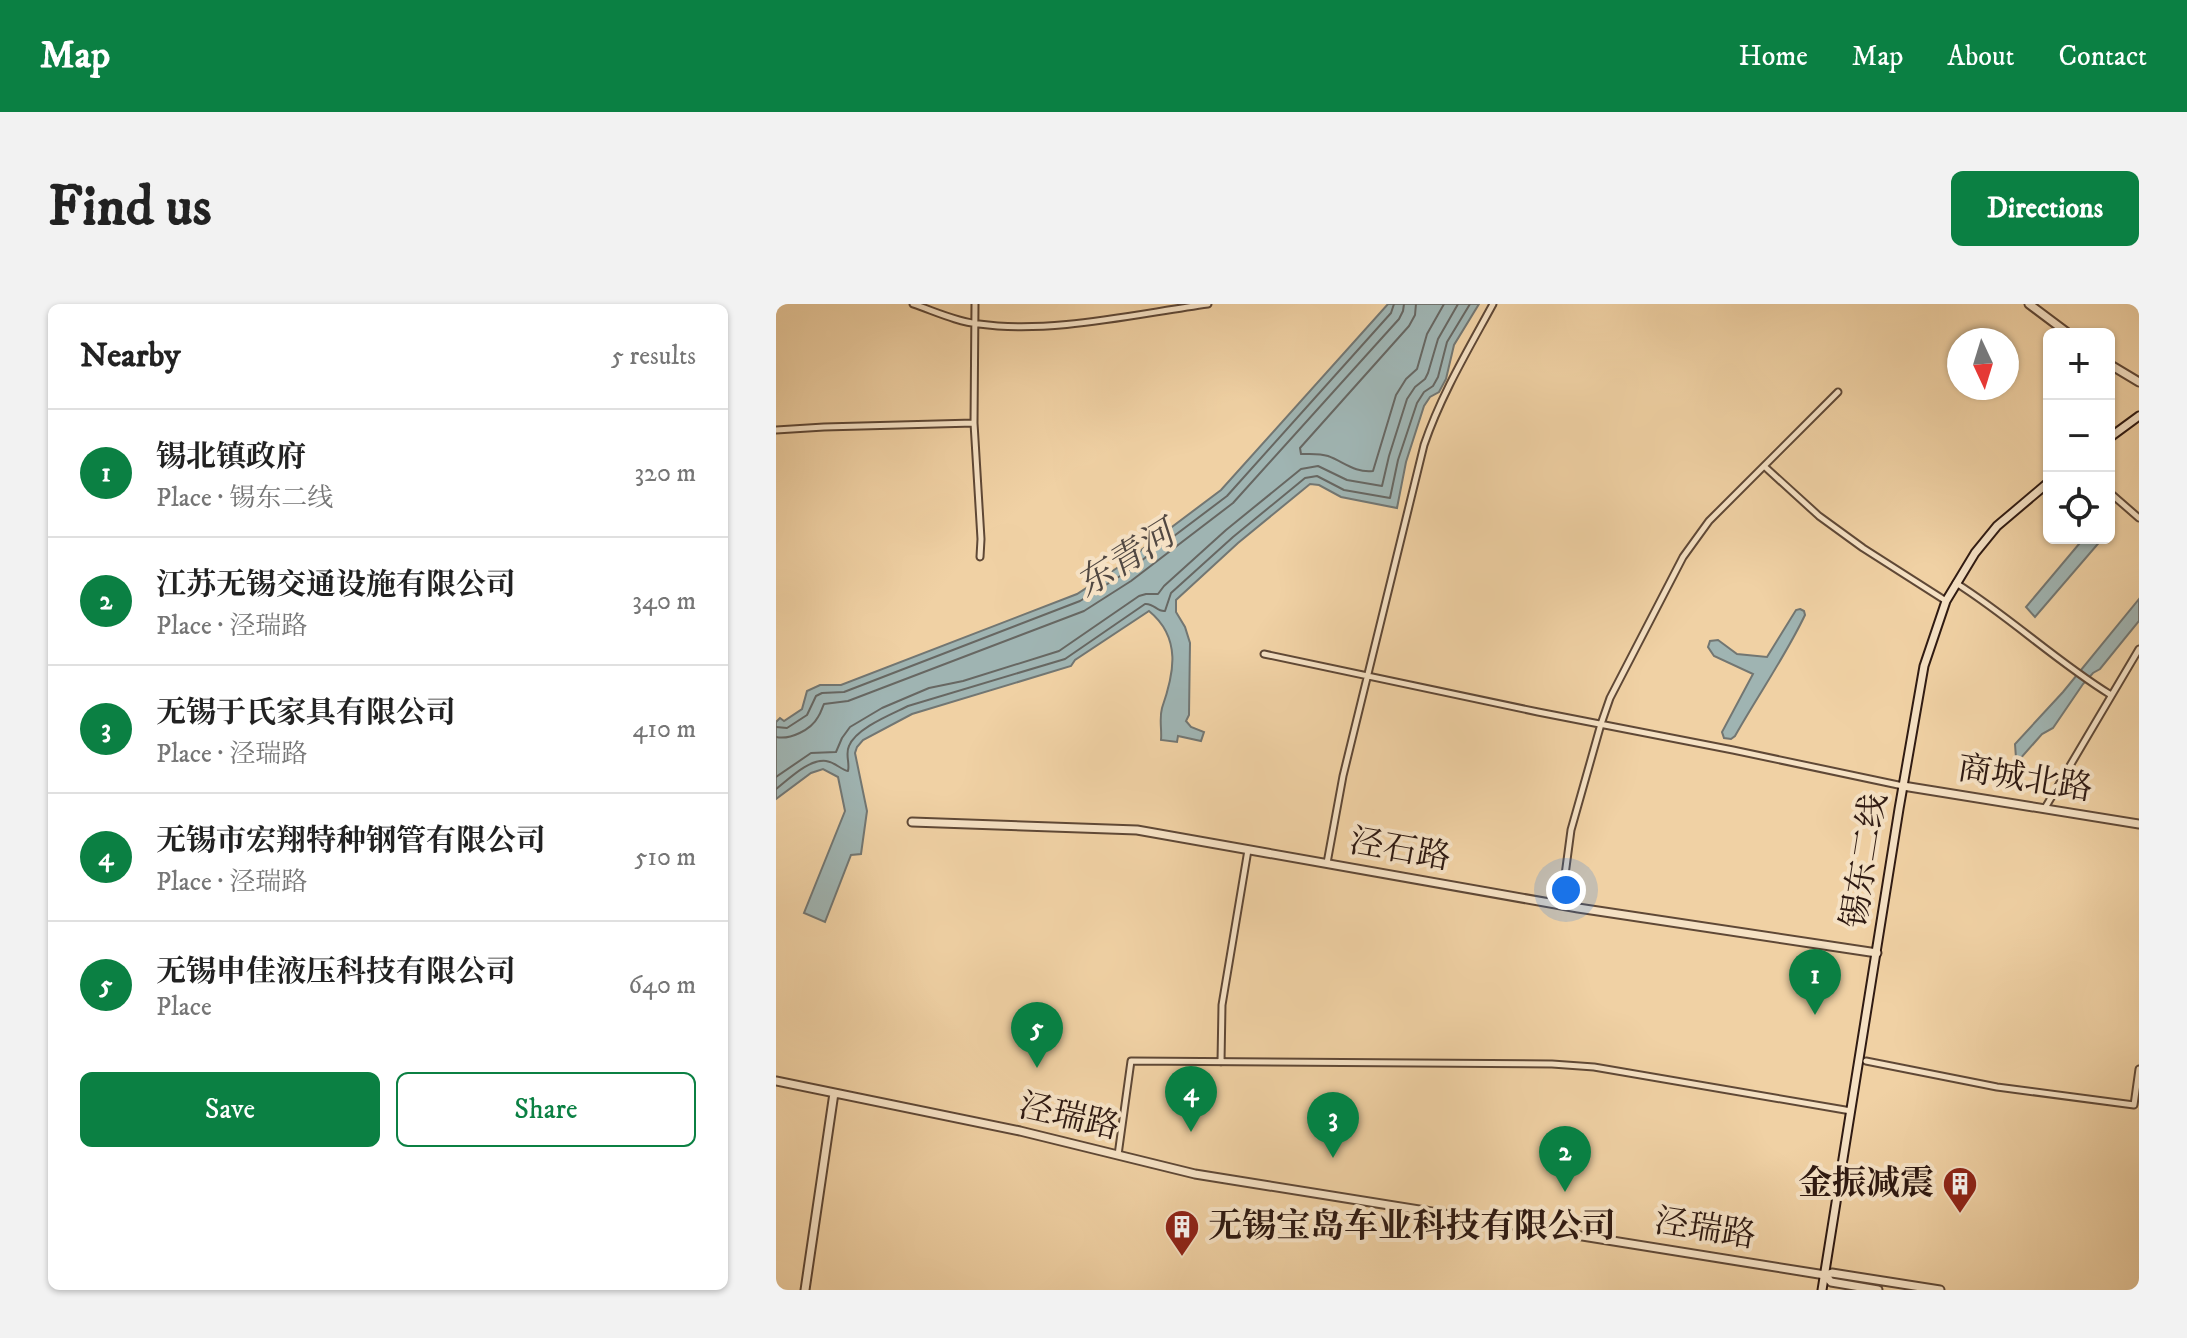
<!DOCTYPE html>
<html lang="en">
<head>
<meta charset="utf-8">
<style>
  body { margin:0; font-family:"IM FELL DW Pica","Noto Serif SC",serif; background:#f2f2f2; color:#222 }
  .controls { position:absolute; right:24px; top:24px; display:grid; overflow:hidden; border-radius:12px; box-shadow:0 2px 6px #0004 }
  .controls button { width:72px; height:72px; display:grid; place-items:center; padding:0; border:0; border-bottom:2px solid #e0e0e0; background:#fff; color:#222; font:40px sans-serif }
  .compass { position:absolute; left:1171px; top:24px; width:72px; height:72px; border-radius:50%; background:#fff; box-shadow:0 2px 6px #0004; rotate:176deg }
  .you { position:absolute; left:790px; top:586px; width:28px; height:28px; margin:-20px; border:6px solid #fff; border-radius:50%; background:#1a73e8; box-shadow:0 0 0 12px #1a73e833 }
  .badge { display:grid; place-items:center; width:52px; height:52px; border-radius:50%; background:#0b8043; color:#fff; font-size:26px; font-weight:700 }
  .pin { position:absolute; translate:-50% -66px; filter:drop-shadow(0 2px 4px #0008) }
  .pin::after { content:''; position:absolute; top:42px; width:28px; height:24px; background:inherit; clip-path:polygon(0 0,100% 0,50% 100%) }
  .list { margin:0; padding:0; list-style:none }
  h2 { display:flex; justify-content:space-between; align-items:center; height:104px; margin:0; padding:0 32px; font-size:34px }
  h2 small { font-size:26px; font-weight:400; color:#767676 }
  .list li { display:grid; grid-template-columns:52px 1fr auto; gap:24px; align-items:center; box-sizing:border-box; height:128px; padding:0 32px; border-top:2px solid #e0e0e0 }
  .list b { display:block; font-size:30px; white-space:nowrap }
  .list p { margin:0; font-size:26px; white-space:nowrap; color:#767676 }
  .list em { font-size:26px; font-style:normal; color:#767676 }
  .actions { display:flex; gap:16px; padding:24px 32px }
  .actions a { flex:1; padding:18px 0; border:2px solid #0b8043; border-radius:12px; text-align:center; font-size:28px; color:#0b8043 }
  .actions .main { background:#0b8043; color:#fff }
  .icon { flex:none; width:44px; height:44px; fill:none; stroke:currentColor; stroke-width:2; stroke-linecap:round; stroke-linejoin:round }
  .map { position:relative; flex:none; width:1363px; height:986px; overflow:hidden; border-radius:12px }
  header { display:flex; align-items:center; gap:48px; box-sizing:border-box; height:112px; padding:0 40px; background:#0b8043; color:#fff }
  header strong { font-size:38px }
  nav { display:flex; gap:44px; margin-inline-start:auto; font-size:28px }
  .intro { display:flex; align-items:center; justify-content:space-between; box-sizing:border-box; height:192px; padding:0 48px }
  h1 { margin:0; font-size:56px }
  .button { padding:20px 36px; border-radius:12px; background:#0b8043; color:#fff; font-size:28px; font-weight:700 }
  main { display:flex; gap:48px; padding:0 48px }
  aside { flex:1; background:#fff; border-radius:12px; box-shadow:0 2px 6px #0004 }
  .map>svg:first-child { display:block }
  .water { fill:#9fb4b2; stroke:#727672; stroke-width:2 }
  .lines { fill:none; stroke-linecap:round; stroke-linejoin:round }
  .shore { stroke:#676762; stroke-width:2 }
  .minor-casing { stroke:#5f4836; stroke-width:9 }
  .tertiary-casing { stroke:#5f4836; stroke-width:11 }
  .secondary-casing { stroke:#2f1a12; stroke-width:11 }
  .minor { stroke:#f5e1c4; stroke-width:5 }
  .tertiary { stroke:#f5e1c4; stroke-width:7 }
  .secondary { stroke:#f5e1c4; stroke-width:7 }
  .labels { text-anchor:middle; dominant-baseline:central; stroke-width:8; stroke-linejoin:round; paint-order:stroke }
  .street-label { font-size:34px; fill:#2f1a12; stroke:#f5e1c4 }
  .poi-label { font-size:34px; font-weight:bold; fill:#2f1a12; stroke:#f5e1c4; text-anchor:end }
  .water-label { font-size:36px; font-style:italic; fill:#514842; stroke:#f5e1c4 }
</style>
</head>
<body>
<header>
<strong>Map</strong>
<nav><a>Home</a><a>Map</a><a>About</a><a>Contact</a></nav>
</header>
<div class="intro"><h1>Find us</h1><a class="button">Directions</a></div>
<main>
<aside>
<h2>Nearby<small>5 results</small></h2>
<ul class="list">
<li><span class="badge">1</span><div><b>锡北镇政府</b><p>Place · 锡东二线</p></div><em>320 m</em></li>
<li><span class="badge">2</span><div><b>江苏无锡交通设施有限公司</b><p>Place · 泾瑞路</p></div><em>340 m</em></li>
<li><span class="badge">3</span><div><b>无锡于氏家具有限公司</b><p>Place · 泾瑞路</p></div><em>410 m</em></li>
<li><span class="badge">4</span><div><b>无锡市宏翔特种钢管有限公司</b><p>Place · 泾瑞路</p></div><em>510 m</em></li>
<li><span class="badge">5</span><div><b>无锡申佳液压科技有限公司</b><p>Place</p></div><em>640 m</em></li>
</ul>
<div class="actions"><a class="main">Save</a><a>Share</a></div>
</aside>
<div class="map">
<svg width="1363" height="986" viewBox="0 0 1363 986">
  <rect width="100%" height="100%" fill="#f0d1a4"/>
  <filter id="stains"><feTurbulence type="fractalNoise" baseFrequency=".0025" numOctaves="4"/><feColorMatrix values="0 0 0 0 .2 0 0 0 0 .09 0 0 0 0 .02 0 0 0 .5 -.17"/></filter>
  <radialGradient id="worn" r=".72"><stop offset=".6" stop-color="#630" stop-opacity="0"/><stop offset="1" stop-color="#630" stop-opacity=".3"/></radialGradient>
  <path class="water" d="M612 0H703L678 41 670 75 663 88 654 93 648 102 630 158 621 204 565 193 543 181 534 180 462 239 400 296V308L409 323 414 339 413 411 410 417 415 423 428 428 425 437 402 432 401 438 385 436C386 425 383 415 386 404 398 370 406 334 373 307L299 356 295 362 136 410 87 436 81 443 79 449 91 507 85 550 75 551 49 618 28 609 69 507 62 473 47 465 35 469 0 495V418L4 414 8 417 26 405 31 387 44 381H65L301 290 344 262 445 186Z
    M1308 234H1327L1259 313 1250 303Z
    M1363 295V317L1324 365 1317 369 1307 380 1277 424 1266 430 1244 455 1240 454 1239 440 1287 388Z
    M1024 305 1028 307 1029 311C1009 353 982 391 959 432L955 435 948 434 946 428 977 370 938 352 932 343 934 337 942 336 961 350 991 353 1020 306Z"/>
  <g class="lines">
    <path class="shore" d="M640 0 639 11 633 22 524 144 525 150C534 150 543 149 552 152 568 158 579 169 597 167L620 91 630 75 641 65 651 30 668 0
      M0 423 11 424 31 411 40 392 46 389 68 388 304 297 349 269 451 192 615 9 618 0
      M0 433C14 436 35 426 42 413 45 409 46 404 48 400L72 397 308 307 355 277 457 199 623 15 627 7 628 0
      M0 473 35 449 60 448 66 434 74 423 106 404 153 384 187 377 283 347 363 292 370 290H382L388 282 450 226 525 165 542 162 571 176 606 182 613 152 631 95 639 83 649 75 652 69 662 35 682 0
      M0 485C13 475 32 455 50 457 59 458 65 466 72 467 74 459 69 450 73 442 80 424 116 410 132 402L289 355 369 300C378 299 381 308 389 307L395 289 457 233 529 174 541 172 568 186 614 194 622 156 641 99 648 88 657 82 662 73 671 38 694 0"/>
    <defs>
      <path id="minor" d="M137 0C158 7 181 18 203 20 275 30 359 10 432 0
        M199 0 198 119 205 235 204 253
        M0 126 48 123 198 119
        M988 162 1043 212 1087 244 1170 297
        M1333 188 1363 214
        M1180 279C1234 313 1281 358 1335 391
        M488 350 762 408 957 446 1127 482
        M1269 504 1363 345
        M551 559 567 472 648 141C665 91 692 46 717 0
        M785 601 795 526 825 420 834 394 907 253 933 217 1062 88
        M1090 757 1221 783 1358 801 1363 765
        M445 758 446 701 472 546
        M342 851 355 757 776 760 818 763 1075 807"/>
      <path id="tertiary" d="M1253 0 1293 30
        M1333 60 1363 78
        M1127 482 1363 520
        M136 518 361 526 802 604 1101 649
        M0 777 244 827 419 870 1049 971 1056 969 1164 986
        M1049 971 1055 978 1102 986
        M29 986 58 789"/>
      <path id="secondary" d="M1333 134 1363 112
        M1046 986 1123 505 1148 362 1170 297 1199 249 1221 222 1273 178"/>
    </defs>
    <use href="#minor" class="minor-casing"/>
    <use href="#tertiary" class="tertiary-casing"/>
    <use href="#secondary" class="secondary-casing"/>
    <use href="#minor" class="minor"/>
    <use href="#tertiary" class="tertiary"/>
    <use href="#secondary" class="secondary"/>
  </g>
  <defs>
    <symbol id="building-pin" viewBox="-11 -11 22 30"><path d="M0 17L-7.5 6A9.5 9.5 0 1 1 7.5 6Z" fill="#8f2418" stroke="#f5e1c4"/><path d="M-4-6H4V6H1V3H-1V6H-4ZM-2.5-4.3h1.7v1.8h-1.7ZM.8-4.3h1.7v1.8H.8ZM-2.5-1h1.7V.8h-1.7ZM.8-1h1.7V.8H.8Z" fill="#fff"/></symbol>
  </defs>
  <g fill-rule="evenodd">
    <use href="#building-pin" x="1164" y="860" width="40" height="54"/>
    <use href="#building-pin" x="386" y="903" width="40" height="54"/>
  </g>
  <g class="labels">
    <g class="street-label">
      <text transform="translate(1249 475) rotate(9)">商城北路</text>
      <text transform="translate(624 546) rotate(10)">泾石路</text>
      <text transform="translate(1089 557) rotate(-81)">锡东二线</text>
      <text transform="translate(293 813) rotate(13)">泾瑞路</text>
      <text transform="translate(929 925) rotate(9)">泾瑞路</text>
    </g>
    <g class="poi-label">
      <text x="1158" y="880">金振减震</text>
      <text x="432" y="923" text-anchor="start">无锡宝岛车业科技有限公司</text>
    </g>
    <g class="water-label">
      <text transform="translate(350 256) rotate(-32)">东青河</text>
    </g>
  </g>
  <rect width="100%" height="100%" filter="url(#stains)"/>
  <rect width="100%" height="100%" fill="url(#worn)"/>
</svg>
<div class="controls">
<button>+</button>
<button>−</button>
<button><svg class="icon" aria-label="locate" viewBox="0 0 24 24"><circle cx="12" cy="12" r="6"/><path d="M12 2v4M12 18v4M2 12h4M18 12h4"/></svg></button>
</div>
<svg class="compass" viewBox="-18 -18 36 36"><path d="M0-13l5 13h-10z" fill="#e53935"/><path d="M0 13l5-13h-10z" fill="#767676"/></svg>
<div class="you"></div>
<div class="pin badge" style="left:1039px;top:711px">1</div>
<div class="pin badge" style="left:789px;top:888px">2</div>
<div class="pin badge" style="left:557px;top:854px">3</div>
<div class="pin badge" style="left:415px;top:828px">4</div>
<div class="pin badge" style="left:261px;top:764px">5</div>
</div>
</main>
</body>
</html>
